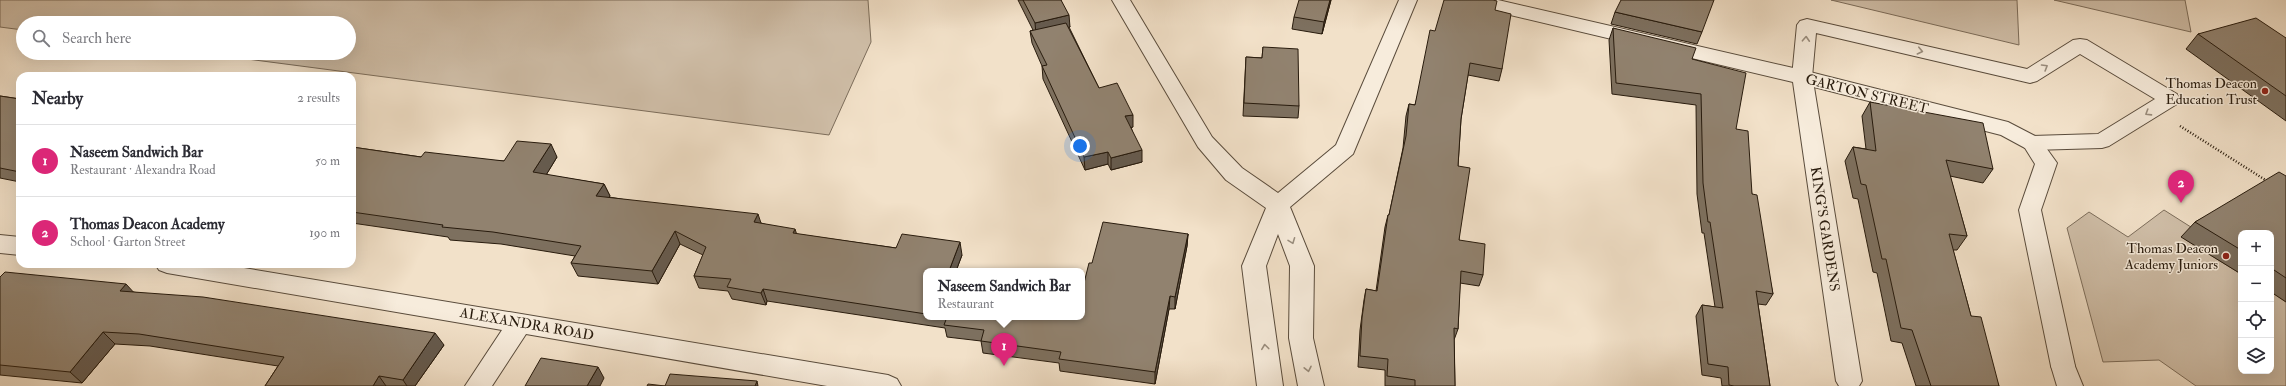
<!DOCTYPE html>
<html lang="en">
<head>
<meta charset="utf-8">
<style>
  body { margin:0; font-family:"IM FELL Double Pica",serif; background:#f7f7f7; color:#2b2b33 }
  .controls { position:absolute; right:12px; bottom:12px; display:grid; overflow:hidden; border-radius:8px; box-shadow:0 4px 16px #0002 }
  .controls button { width:36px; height:36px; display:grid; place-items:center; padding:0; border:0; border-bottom:1px solid #e1e1e2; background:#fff; color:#2b2b33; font:20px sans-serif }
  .you { position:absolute; left:1080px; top:146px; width:14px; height:14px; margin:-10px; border:3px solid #fff; border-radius:50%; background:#1a73e8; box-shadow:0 0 0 6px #1a73e833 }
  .badge { display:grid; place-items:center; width:26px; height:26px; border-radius:50%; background:#db2777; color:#fff; font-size:13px; font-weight:700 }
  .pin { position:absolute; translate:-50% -33px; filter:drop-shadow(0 1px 2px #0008) }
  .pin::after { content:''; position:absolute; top:21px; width:14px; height:12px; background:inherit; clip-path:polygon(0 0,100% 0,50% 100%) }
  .popup { position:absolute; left:923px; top:268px; width:162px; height:52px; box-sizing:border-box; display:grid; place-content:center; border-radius:8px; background:#fff; filter:drop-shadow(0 1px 3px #0005); font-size:13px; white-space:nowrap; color:#7c7c81 }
  .popup b { font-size:15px; color:#2b2b33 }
  .popup::after { content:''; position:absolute; left:50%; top:100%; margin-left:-8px; border:8px solid transparent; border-top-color:#fff }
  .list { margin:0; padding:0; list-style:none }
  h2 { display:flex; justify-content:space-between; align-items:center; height:52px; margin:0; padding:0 16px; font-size:17px }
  h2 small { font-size:13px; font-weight:400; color:#7c7c81 }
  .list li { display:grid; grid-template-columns:26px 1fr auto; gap:12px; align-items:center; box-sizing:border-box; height:72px; padding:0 16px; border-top:1px solid #e1e1e2 }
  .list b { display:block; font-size:15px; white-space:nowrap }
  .list p { margin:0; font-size:13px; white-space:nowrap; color:#7c7c81 }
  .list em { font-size:13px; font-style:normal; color:#7c7c81 }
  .icon { flex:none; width:22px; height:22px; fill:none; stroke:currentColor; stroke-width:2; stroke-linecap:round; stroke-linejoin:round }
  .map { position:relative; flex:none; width:2286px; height:386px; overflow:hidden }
  .search { position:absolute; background:#fff; box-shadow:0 4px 16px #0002; left:16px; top:16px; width:340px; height:44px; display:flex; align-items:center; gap:10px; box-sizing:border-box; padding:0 14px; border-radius:22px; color:#7c7c81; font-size:15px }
  .panel { position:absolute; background:#fff; box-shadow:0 4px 16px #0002; left:16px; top:72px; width:340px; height:196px; border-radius:12px }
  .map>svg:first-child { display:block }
  .green { fill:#d0bfa9; stroke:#7c6d5b }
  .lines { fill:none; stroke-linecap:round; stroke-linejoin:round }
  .service-casing { stroke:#5a4c3c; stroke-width:2 }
  .minor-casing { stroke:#5a4c3c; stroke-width:2 }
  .tertiary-casing { stroke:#5a4c3c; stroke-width:2 }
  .path { stroke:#281b0d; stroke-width:2.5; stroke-dasharray:1 2; stroke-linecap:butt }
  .service { fill:#f7ecdc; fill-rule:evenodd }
  .minor { fill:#f7ecdc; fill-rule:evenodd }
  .tertiary { fill:#f7ecdc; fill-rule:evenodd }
  .wall { fill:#7d705f; stroke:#281b0d }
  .shaded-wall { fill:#665b4e; stroke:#281b0d }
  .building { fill:#91826f; stroke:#281b0d }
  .oneway { stroke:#9a8e7f }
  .poi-dot { fill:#8f2418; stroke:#f7ecdc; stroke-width:1.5 }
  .labels { text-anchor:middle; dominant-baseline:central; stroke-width:3; stroke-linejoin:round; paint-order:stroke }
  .poi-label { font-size:14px; fill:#281b0d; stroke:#f7ecdc; text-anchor:end }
  .street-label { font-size:14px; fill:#281b0d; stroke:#f7ecdc }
</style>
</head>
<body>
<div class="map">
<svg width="2286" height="386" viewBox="0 0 2286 386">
  <rect width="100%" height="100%" fill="#f2e1c9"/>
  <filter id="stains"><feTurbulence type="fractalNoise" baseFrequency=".005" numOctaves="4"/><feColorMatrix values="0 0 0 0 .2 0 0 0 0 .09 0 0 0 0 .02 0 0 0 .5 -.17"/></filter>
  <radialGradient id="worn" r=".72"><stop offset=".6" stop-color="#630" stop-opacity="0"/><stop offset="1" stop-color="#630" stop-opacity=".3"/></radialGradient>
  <path class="green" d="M0 0H868L871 42 829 135 201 53H349V23H23V30L0 27Z
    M1831 0H2017L2019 45Z
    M2054 0H2185L2191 32Z
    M2164 210 2194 229 2183 238 2241 274V371H2271V292L2286 302V386H2196L2159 360 2103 362 2067 228 2089 212 2128 237Z"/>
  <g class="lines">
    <defs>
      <path id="service" d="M1807 19 2027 69 2073 40 2080 39 2087 40 2177 94 2180 99 2177 104 2109 146 2102 148 2032 150 2025 148 2021 143 2025 138 2032 136 2098 134 2155 99 2080 54 2037 81 2030 83 1816 33 1812 77 1809 82 1802 84 1795 82 1792 77 1797 25 1800 21Z
        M2063 356 2072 359 2083 386H2057L2051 366 2054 359Z"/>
      <path id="minor" d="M1463 0H1498L1802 70 2008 122 2039 138 2057 163 2041 210 2075 366 2072 373 2063 376 2054 373 2051 366 2019 210 2035 164 2025 148 2001 135 1814 87 1862 381 1859 386H1839L1836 381 1793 82 1472 6 1465 4Z
        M0 235 20 237V255L0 253Z
        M155 264H220L888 375 897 379 901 386H827L526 334 492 386H465L502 330 167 273 159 270Z"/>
      <path id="tertiary" d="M1112 0H1130L1212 137 1242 168 1278 193 1336 145 1399 0H1417L1353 154 1290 207 1314 266 1313 338 1324 386H1298L1289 338 1290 266 1278 234 1266 266 1283 386H1257L1242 266 1266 208 1226 180 1198 147Z"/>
    </defs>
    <use href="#service" class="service-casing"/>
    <use href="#minor" class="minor-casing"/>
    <use href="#tertiary" class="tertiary-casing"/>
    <path class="path" d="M2180 126 2267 181"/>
    <use href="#service" class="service"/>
    <use href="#minor" class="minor"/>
    <use href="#tertiary" class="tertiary"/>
  </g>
  <path class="wall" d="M1018 0H1061L1070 27H1069L1099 88 1133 127H1131L1142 162 1111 170 1108 164 1085 170 1043 79 1042 66 1032 43 1030 31 1033 30Z
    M1331 0 1322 34 1292 29 1294 17Z
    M1495 10 1502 69 1499 81 1468 75 1461 119 1458 166 1459 240 1483 275 1479 286 1460 283 1458 329 1454 340 1455 386H1385V370L1358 367 1360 330 1364 300 1366 289 1376 291 1385 227 1388 215H1389L1403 148 1406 116 1409 104 1415 105 1435 31Z
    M1615 12 1702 32 1697 44 1611 24Z
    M1613 28 1692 59 1736 129 1752 194 1773 294 1766 305 1758 304 1770 386H1722L1721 378 1702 375 1696 316 1702 305 1715 307 1704 233H1702L1697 194 1696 105 1612 94 1609 40Z
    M2198 34 2286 38V121L2186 49Z
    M1263 47 1299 106 1298 118 1243 116 1246 57 1262 58Z
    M0 96 20 99V182L0 178Z
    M1870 102 1993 169 1983 183 1950 176 1967 236 1957 250H1953L1971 316 1999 386H1916L1902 343 1891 341 1877 273 1873 272 1858 199 1853 198 1845 161 1853 147 1866 149 1862 116Z
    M352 147 421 157 504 161 557 157 546 175 604 184 610 196 609 197 761 223 796 234 896 248 962 255 956 271H926V317H1082L1092 263 1188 234 1187 246 1175 309H1169L1155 384 1060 371 1059 363 983 353 981 341 947 337 945 328 767 301 766 305 732 299 728 291 699 288 694 276 703 255 680 244 658 284 578 276 571 263 575 256 501 244 450 240 448 237 352 223Z
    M2286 176V302L2271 292V233H2241V274L2181 237 2195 222Z
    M0 277 133 292 444 345 415 386H265L278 366 150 346 115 344 82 383 0 375Z"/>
  <path class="shaded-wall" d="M1330 0H1331L1322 34 1324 22Z
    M1069 15 1070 27 1036 35 1035 23Z
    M1133 115V127L1125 129V116Z
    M551 144 557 157 540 185 533 172Z
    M1142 150V162L1111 170V158Z
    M1108 152V164L1085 170 1084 157Z
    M604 184 610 196 602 208 596 196Z
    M758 214 762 226 754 222Z
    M795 229 799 241 793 233Z
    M675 231 680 244 658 284 652 271Z
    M1188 234 1187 246 1175 309V297Z
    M960 242 962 255 956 271H949Z
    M126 284 137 296 120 291Z
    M763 289 767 301 766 305 761 293Z
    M1170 296 1169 309 1155 384V372Z
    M103 332 115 344 82 383 70 372Z
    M435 333 444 345 415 386H407L403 380Z
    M598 367 604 378 600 386H587Z
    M379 376 386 386H373Z
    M757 381 758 386H755Z"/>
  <path class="building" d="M1023 0H1061L1069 15 1035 23Z
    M1299 0H1330L1324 22 1294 17Z
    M1444 0H1493L1497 1 1495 10 1511 14 1502 69 1470 63 1461 119 1458 166 1470 168 1459 240 1485 244 1483 275 1461 271 1458 329 1454 328 1455 386H1415V380L1387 376 1388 359 1360 356 1362 318 1366 289 1377 291 1388 215H1389L1406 136 1409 104 1415 105 1430 30 1435 31Z
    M1621 0H1714L1702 32 1615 12Z
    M2256 18 2286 38V96L2198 34Z
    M1066 23 1099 88 1117 83 1133 115 1125 116 1142 150 1111 158 1108 152 1084 157 1042 66 1047 65 1030 31Z
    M1613 28 1696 48 1692 59 1746 73 1736 129 1748 131 1752 194 1757 195 1773 294 1756 291 1770 386H1734L1729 385 1728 367 1708 364 1702 305 1723 308 1710 222H1708L1703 183 1701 94 1616 83Z
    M1263 47 1298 49 1299 106 1244 103 1246 57 1262 58Z
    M0 96 20 99V172L0 168Z
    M1870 102 1983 123 1993 169 1946 160 1967 236 1949 234 1971 316 1981 317 1999 386H1931L1912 330 1901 328 1886 259H1882L1866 185 1861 184 1853 147 1876 151Z
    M517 141 551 144 533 172 604 184 596 196 758 214 754 222 795 229 793 233 896 248 902 234 960 242 949 271H926V314L763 289 761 293 727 287 731 279 694 276 706 247 675 231 652 271 571 263 581 246 493 232 442 227 443 225 352 212V147L421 157 425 152 504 161Z
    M2279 172 2286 176V278L2271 268V233H2241V250L2195 222Z
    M1103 222 1188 234 1175 297 1170 296 1155 372 1059 359 1061 352 981 341 984 330 944 325 947 317H1082V291L1089 263H1092Z
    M5 272 126 284 120 291 203 297 435 333 403 380 379 376 373 386H265L284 357 139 334 103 332 70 372 0 365V277Z
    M541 358 598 367 587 386H525Z
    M670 374 757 381 755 386H665Z
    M648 384 665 386H647Z"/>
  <defs><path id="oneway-chevron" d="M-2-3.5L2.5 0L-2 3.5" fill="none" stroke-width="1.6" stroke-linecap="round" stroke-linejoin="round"/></defs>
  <g class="oneway">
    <use href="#oneway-chevron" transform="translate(1806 39) rotate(-87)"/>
    <use href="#oneway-chevron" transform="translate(1920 51) rotate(13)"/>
    <use href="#oneway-chevron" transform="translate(2045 67) rotate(-31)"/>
    <use href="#oneway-chevron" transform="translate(2148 113) rotate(148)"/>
    <use href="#oneway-chevron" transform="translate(1292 241) rotate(69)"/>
    <use href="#oneway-chevron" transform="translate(1265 347) rotate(-97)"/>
    <use href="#oneway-chevron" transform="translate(1308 369) rotate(78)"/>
  </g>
  <g class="poi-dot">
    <circle cx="2265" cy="91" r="4"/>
    <circle cx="2226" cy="256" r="4"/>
  </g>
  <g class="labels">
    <g class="poi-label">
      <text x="2257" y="83">Thomas Deacon<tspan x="2257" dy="16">Education Trust</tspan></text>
      <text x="2218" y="248">Thomas Deacon<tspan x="2218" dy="16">Academy Juniors</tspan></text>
    </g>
    <g class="street-label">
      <text transform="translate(1867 94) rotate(14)">GARTON STREET</text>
      <text transform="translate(1825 229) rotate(81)">KING'S GARDENS</text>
      <text transform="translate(527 324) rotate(10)">ALEXANDRA ROAD</text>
    </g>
  </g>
  <rect width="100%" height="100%" filter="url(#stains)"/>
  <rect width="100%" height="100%" fill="url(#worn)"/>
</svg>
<div class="controls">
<button>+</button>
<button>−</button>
<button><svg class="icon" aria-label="locate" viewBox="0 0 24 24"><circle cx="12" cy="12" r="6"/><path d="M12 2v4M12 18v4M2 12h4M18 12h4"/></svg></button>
<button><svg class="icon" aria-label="layers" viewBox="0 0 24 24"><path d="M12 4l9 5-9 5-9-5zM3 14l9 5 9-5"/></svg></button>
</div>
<div class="you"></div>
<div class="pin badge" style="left:1004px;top:366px">1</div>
<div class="popup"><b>Naseem Sandwich Bar</b>Restaurant</div>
<div class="pin badge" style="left:2181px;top:203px">2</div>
<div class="search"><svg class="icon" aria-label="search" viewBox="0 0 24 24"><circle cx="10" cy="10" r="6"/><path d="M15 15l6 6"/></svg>Search here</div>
<section class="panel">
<h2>Nearby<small>2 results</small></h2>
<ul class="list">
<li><span class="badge">1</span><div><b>Naseem Sandwich Bar</b><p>Restaurant · Alexandra Road</p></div><em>50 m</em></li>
<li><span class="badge">2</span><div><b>Thomas Deacon Academy</b><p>School · Garton Street</p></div><em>190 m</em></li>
</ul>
</section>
</div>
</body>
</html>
